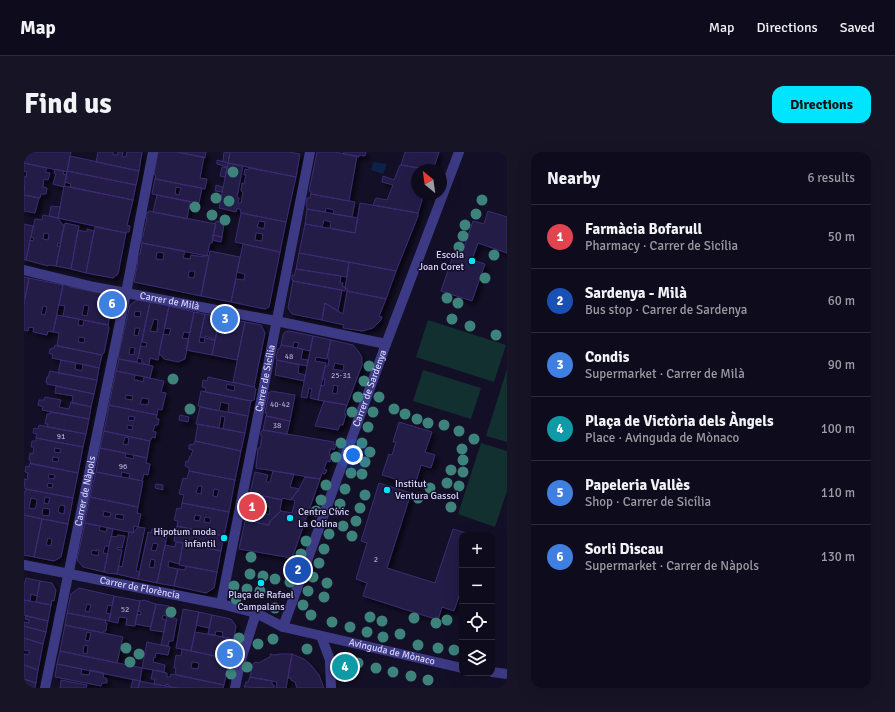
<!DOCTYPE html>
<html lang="en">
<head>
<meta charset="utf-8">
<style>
  body { margin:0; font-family:Signika,sans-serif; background:#171425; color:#f1f3f6 }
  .controls { position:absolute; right:12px; bottom:12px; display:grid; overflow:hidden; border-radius:8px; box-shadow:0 4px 16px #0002 }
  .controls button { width:36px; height:36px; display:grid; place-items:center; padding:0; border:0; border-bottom:1px solid #2e2b3b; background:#0e0b1c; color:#f1f3f6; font:20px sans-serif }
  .compass { position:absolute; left:387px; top:12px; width:36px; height:36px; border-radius:50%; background:#0e0b1c; box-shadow:0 4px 16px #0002; rotate:331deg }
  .you { position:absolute; left:329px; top:303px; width:14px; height:14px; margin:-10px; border:3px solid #fff; border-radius:50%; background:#1a73e8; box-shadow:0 0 0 6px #1a73e833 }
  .badge { display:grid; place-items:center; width:26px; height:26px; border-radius:50%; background:#00e5ff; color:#fff; font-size:13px; font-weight:700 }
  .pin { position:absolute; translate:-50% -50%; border:2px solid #fff; box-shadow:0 1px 4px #0006 }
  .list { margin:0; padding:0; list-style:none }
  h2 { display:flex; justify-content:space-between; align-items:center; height:52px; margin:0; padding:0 16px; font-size:17px }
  h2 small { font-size:13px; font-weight:400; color:#9b9ba3 }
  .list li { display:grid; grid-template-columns:26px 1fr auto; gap:12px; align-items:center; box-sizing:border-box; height:64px; padding:0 16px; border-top:1px solid #2e2b3b }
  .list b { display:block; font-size:15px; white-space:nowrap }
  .list p { margin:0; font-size:13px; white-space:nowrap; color:#9b9ba3 }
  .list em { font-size:13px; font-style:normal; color:#9b9ba3 }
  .icon { flex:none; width:22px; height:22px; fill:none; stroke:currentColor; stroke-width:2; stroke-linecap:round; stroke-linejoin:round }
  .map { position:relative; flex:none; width:483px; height:536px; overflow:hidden; border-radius:12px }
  header { display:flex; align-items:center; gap:24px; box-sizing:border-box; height:56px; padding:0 20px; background:#0e0b1c; border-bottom:1px solid #2e2b3b }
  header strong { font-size:19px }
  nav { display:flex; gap:22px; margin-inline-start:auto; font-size:14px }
  .intro { display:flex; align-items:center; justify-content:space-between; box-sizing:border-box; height:96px; padding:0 24px }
  h1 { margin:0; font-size:28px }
  .button { padding:10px 18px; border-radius:12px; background:#00e5ff; color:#111; font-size:14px; font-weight:700 }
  main { display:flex; gap:24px; padding:0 24px }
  aside { flex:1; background:#0e0b1c; border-radius:12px; box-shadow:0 4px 16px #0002 }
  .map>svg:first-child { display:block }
  .green { fill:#12302f }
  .water { fill:#0c2248 }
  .building { fill:#241b47; stroke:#3b2d73; fill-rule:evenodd; filter:url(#shadow) }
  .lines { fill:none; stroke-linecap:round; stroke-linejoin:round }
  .pedestrian { stroke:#3d3a85; stroke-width:10 }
  .minor { stroke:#3d3a85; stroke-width:10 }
  .tree { fill:#3d827b }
  .poi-dot { fill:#00e5ff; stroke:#130f26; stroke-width:1.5 }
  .labels { text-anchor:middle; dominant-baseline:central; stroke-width:3; stroke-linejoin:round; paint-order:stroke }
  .number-label { font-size:8px; fill:#aca6d1 }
  .poi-label { font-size:10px; fill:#d9d4ff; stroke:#130f26; text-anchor:end }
  .street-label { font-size:10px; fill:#d9d4ff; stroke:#130f26 }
</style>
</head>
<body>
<header>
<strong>Map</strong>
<nav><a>Map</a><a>Directions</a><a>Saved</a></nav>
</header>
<div class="intro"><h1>Find us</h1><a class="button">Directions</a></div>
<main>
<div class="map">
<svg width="483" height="536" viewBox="0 0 483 536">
  <defs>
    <filter id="shadow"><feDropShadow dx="3.5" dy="3.5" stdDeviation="2" flood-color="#0009"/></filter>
  </defs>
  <rect width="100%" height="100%" fill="#130f26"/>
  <path class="green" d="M404 168 482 193 470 230 392 205Z
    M483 217V290L462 284Z
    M399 218 457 236 447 267 389 249Z
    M457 291 483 299V339L471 375 434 362Z"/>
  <path class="water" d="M349 10 363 12 359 22 347 18Z"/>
  <path class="building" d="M0 0H47L43 20 0 11Z
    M74 0H89V3H93L94 0H99L98 5H102L103 0H118L115 19 72 10Z
    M134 0H153L180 5 176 26 183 27 181 37 131 27 132 24 130 22Z
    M153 0H182L181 6Z
    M200 0 206 1 204 11 199 9Z
    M206 0H265L276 2 272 25 204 11Z
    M293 0H310L333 4 325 49 287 42V40L285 39Z
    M320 0H342L341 4 335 3V5L319 2Z
    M381 0H415L409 18 377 13Z
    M46 4 115 19 112 33 43 19Z
    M193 8 204 11 203 15 193 12Z
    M0 11 23 16 21 20 26 21 24 28 20 27 19 35 23 36 22 42H17L16 46 0 43 1 30 0 29V25H2L3 20 0 19Z
    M204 11 219 14 213 45 215 46 214 51H217L219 40 217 39 218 31 220 32 222 23H220L221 17 223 18 226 16 272 25 262 70 217 61 216 57 213 56 212 60 195 56Z
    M376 13 405 18H393V42H400L394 61 349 53 352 46 363 48 369 33 358 30 359 24 370 28Z
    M198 15 203 16 201 25 196 24Z
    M31 17 40 19 39 22 43 23 40 35 29 32 32 22 30 21Z
    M43 19 112 33 109 48 46 35 47 32 41 30Z
    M131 27 178 36 175 51 128 42ZM152 35 157 36 155 43 151 42Z
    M192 33 199 35 198 40 191 39Z
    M40 34 109 48 103 73 106 74 105 80H102V81L34 66Z
    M287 42 331 50 328 65 309 62 310 58 302 56 301 60 283 57 282 52 283 46H286Z
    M0 43 15 46 11 61 0 59Z
    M133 43 166 50 163 67 129 60Z
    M336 51 394 61V64L372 119 275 101 281 72 331 81Z
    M27 54 36 55 34 66 25 64Z
    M283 57 334 66 331 81 306 76 307 70 300 68 298 75 281 72Z
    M125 59 192 72 188 91H186L183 104 118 91V89H117L118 84H119L123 66H121L123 60 124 61Z
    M464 59 483 65V101L454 91 448 108 461 112 448 149 417 139 430 101 437 104 449 69 460 72Z
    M217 61 262 70 256 100 211 90ZM235 69 241 70 240 77 233 75ZM232 81 239 82 238 89 231 88Z
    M19 63 34 66 38 72 40 73 36 92 34 91 33 94H36L32 114 24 113V114L2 108 6 88 9 89 10 86 7 85 11 67 18 68ZM20 81 25 82 24 88 19 87Z
    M192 69 200 71 198 85 189 83Z
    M41 71 55 74 47 117 32 114Z
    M0 72 9 74 2 108H0Z
    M71 75 102 81 94 122 89 126 62 121Z
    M63 77 70 79 62 121 47 117 54 78 63 80Z
    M189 83 198 85 197 90 188 88Z
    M118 91 161 99 159 106 166 107 167 103 180 105V103L185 104 177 144 110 130 114 109 113 108 114 102H116ZM133 100 140 101 139 108 132 107ZM165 119H171L170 126 164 125Z
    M219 92 256 100 245 155 241 157 207 150 212 127 220 128 221 122 213 120Z
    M186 99 216 105 207 150 177 144Z
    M275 101 325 110 323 125 272 117Z
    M325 110 372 119 362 147 323 139 324 137H321Z
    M272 117 317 124 316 131H319L318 134 322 135 321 139 269 129V128H268V123L270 124Z
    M0 125 5 126 1 146H0Z
    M5 126 39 133 29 180 24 179 23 183 9 180 10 176 5 175 4 179 0 178V152ZM19 154 23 155 21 163 17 162Z
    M269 129 318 138 314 159 301 151 298 168 268 162 264 156Z
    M41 132 46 133V135L84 142 89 149 84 173 39 164 41 154 35 153 39 133ZM60 153 65 154 63 164 58 163Z
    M323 139 362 147 355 164 358 165 357 168 349 176 338 179 319 176 320 173 298 168 301 151 319 162Z
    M113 148 126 150 113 210 95 207 94 205 106 153ZM111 159 117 160 116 165 110 164ZM111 176H116L114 184 110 183ZM106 195 111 196 110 203 105 202Z
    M126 150 143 152 145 154 134 208 126 206 125 213 118 211V207L114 206 117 194 122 195 123 191 118 190ZM130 167 134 168 133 180 126 179Z
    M145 154 170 160 166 181 160 180 158 186 165 187 161 207 154 210 140 207 135 201 139 182 145 183 147 177 140 176Z
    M170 160 181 162 175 190 180 191 181 186 191 188 188 203 162 198Z
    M181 162 191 164 192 162 196 165 191 188H187L188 186 181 184V186L176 185Z
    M33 163 55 167 54 173 59 174 60 168 84 173 85 176 80 201 78 203 33 194 35 181 29 180ZM55 185 61 186 60 191 54 190Z
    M196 165 221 170 213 208 188 203Z
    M221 170 237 173 241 181 230 235 209 230Z
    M265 179 289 184 286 199 273 196 275 191 270 190 269 195 257 193 259 183 261 180Z
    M289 184 307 188 303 207 292 205 291 209 302 211 294 248 286 246 288 237 285 236 283 246 277 245Z
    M307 188 329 193 335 200 338 206V213L323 253 294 248 297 233 300 234 301 227H298L301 214H304L305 206 303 205ZM311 211 320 213 319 219 309 217ZM310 233 314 234 313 242 308 241Z
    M31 193 78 203 75 216 28 206 29 203 25 201 26 197 30 196Z
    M257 193 279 197 277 207 284 208 283 214 253 208 252 205 254 197 256 196Z
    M95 207 129 214 126 226 92 219Z
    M37 208 52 211 51 217 58 219 59 212 75 216 73 228 34 221Z
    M253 208 275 213 274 221 281 223 280 229 251 223Z
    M26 219 73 228 70 242 23 232V230H22L23 225H24Z
    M92 219 111 223 110 228H113L119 230 120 225 140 229 137 240 142 241 138 258 134 257 133 263 85 253ZM102 243 109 244 108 248 101 247ZM118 246 125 247 124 253 116 252Z
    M184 225 230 235 232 237 230 248 227 249 181 240 182 236 178 235 179 228 183 229ZM203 232 211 234 210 239 202 237Z
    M32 234 70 242 67 255 48 251 49 244 31 241Z
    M177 239 227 249 224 264 204 260 205 252 197 250 195 259 174 254Z
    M247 239 271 243 266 269 242 264 243 261H241L245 240H247Z
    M21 245 37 248 35 255 45 257 47 250 67 255 65 267 18 258 19 255 14 253 15 248H20Z
    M300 249 323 253 320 262H322L319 273H316L314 278 291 274Z
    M85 253 133 263 132 266 135 267 134 273H131L129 279 132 280 131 286 128 285 126 289 80 279ZM105 264 111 265 110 269 104 268ZM103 273 109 274 108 278 103 277Z
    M176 255 224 264 221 281 199 277 201 265 197 264 195 276 172 272Z
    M26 260 65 267 62 282 23 275 24 272H21L23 262H26Z
    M156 263 165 265 164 270 155 268Z
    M242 264 266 269 263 282 239 278Z
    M375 270 408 280 401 300 411 303 407 316 397 313 391 333 358 323 365 302 368 303 372 290H369Z
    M174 272 221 281 217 299 171 289Z
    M15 273 62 282 59 295 12 286 13 282 9 281 10 276 14 277Z
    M239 278 310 290 309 292 312 293 310 298 307 296 305 302 308 303 306 310 303 309 300 317 303 318 301 322 298 321 296 327 232 316 234 296H236L238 284H237V280Z
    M80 279 126 289 123 306 76 296ZM101 285 105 286 104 293 99 292Z
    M12 286 59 295 54 321 7 312 6 308H5L6 301 9 302 10 295H7L8 289H12ZM31 296 37 297 36 301 30 300ZM29 305 35 306 34 310 28 309Z
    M171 289 217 299 211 328 165 319V316L161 314 162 309 164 310 166 304H167L169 298 165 297V293L170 292Z
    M76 296 102 301 101 305 109 307 110 303 123 306 122 311 126 312 124 323 120 322 118 329 105 326 106 322 98 320 97 325 72 320Z
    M6 311 54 321 49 346 1 337 0 327 3 328 4 321 1 320 2 314 5 315ZM25 322 31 323 30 327 24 326ZM24 331 29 332 28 336 23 335Z
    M165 319 211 328 205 360 158 351 160 343 155 342 159 326 163 327ZM174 334H178L177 342 172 341ZM190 337 195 338 193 345 189 344Z
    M249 319 270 322 266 335 275 337 267 348 258 346V348L226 341 231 320 244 323 242 330H246Z
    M72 320 119 329 114 355 66 345Z
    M281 325 296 327 268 406 215 397 222 364 234 371 245 373 246 369 257 359 268 361 271 349 267 347 275 337Z
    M355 331 387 341 363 416 411 431 429 377 449 383H438V435L430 459 418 455 414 468 339 444 343 431 332 427 343 391 337 389Z
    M132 332 139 333V338L131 336Z
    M2 337 49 346 44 372 0 363V342ZM21 345 26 346 24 352 20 351ZM7 346 12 347 13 349 12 355 10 357 5 356ZM37 353 41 354 40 362 36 361 34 359 35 355ZM19 356 26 357 25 364 18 363Z
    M226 341 258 348 256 357 257 359 246 369 245 373 234 371 220 364 223 348H225ZM241 354 246 355 245 363 240 361Z
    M66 345 114 355 113 361 117 362 114 375 110 374 109 381 61 371ZM80 359 87 361 86 365 79 364ZM92 362 100 363 99 368 91 366Z
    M158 351 205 360 200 384 153 374 154 369 150 368 153 356 157 357ZM171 363 177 364 175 369 170 368ZM181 365 187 366 186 371 180 370Z
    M0 363 18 367 10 405 0 403Z
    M18 367 44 372 37 405 30 409 10 405ZM24 386 28 387 27 394 22 393Z
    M61 371 76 374 75 378 82 380 83 376 89 377 85 394H81L79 401 84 402 80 420 59 415 53 408ZM73 397 75 398 74 404 67 402 68 398 73 399Z
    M153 374 200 384 197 399 150 389Z
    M114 375 121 376 112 419 116 420 114 427 93 422 95 414 98 415 105 380 109 381Z
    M128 377 138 379 137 383 143 384 133 431 114 427 124 380 127 381ZM129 391 134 392 132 399 127 398ZM127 407 131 408 130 416 125 415Z
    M94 383 101 384 98 396 94 395 93 397 98 398 93 422 82 421V420H80L87 384 92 385Z
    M152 390 159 391 155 412 145 409 144 415 154 417 150 434 133 431 141 393 151 395Z
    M159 391 197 399 193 420 155 413Z
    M162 414 193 420 190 436 182 441 150 434 154 417 161 418Z
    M2 426 16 429 13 444 7 442 6 449 0 448V433Z
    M16 429 28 431 32 438 30 449 28 448 27 453 12 450Z
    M55 436 90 444 88 454 84 453 82 461 87 462 85 469 43 461 47 442ZM63 452 67 453 65 460 61 459Z
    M90 444 116 449 111 474 102 473 103 466 95 465 94 471 85 469Z
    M0 448 27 453 24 469 0 463Z
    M120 448 132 452 127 475 111 472 113 462 117 463V460L114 459 116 449Z
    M132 452 145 454 143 464 139 463 138 467 142 468 140 480 126 478Z
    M159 457 175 460 167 499 152 496Z
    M175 460 188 463 185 476 172 473Z
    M43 461 82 468 81 471H83L82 479H80L79 481 41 473Z
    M188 463 207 467 212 474 210 487 198 485 199 480 192 479 191 483 184 482Z
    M2 464 24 469 22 480 0 474V470L5 471V468L1 467Z
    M143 464 153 467 149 489H145L144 494 137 493Z
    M41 473 99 485 93 511 36 499ZM63 480 67 481 65 489 61 488ZM60 493 64 494 63 502 59 501Z
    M0 474 22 480 19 492 0 486Z
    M171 480 210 487 205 507 167 499Z
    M0 486 19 492 14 518 0 513V502L4 503 6 499 0 498Z
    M123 490 146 495 144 503 132 501 131 506 130 505 129 510 141 513 140 520 118 516Z
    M158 497 205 507 200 533 153 523 151 521 152 516H150L152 503 157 504ZM168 510 175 511 174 517 167 516Z
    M36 499 118 516 116 529 33 512Z
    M246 502 250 503 257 502H268L262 536H252L253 530 226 525 229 512 231 510 235 511 247 504Z
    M268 502 280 507 287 513 295 523 300 536H273L271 530 267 528V526H264Z
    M33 512 58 517 57 522 65 523 66 518 80 521 79 525 83 527V531H78L77 534 31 525Z
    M0 513 14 518 12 531 0 527Z
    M129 518 143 521V525H146L147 522 200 533 199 536H153L145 535V533L142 532V534L130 532 131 527H127Z
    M226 525 248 529V533H250V536L220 535 222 530H224Z
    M0 527 12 531 11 536H0Z
    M109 527 116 529 114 536H107Z
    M37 528 63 533 62 536H36Z
    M116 529 130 532 153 536H114Z"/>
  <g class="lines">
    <path class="pedestrian" d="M297 484 306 508 307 536"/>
    <g class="minor">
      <path id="s1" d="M0 118 70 135 252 169 362 192"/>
      <path id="s2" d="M0 413 197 452 232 461 259 475 438 516"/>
      <path id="s3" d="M197 452 286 0"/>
      <path id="s4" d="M259 475 362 192 435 0"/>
      <path d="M468 520 483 522"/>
      <path id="s5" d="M21 536 102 141 129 0"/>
      <path d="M211 536 216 511 232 461"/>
    </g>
  </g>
  <g class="tree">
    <circle cx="209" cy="20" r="5.5"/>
    <circle cx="192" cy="46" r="5.5"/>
    <circle cx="458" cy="48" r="5.5"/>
    <circle cx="205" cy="49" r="5.5"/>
    <circle cx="171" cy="55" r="5.5"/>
    <circle cx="452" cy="62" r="5.5"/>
    <circle cx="188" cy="63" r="5.5"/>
    <circle cx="201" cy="68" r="5.5"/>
    <circle cx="441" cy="73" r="5.5"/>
    <circle cx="439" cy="84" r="5.5"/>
    <circle cx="435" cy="95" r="5.5"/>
    <circle cx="470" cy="103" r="5.5"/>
    <circle cx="461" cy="126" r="5.5"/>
    <circle cx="423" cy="146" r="5.5"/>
    <circle cx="434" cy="151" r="5.5"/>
    <circle cx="428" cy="167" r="5.5"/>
    <circle cx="446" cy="174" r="5.5"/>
    <circle cx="472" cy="183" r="5.5"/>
    <circle cx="345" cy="214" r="5.5"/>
    <circle cx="149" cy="227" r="5.5"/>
    <circle cx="340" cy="229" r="5.5"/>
    <circle cx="334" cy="245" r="5.5"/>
    <circle cx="355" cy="245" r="5.5"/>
    <circle cx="166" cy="257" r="5.5"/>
    <circle cx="370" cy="257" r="5.5"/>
    <circle cx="328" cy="260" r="5.5"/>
    <circle cx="349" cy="260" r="5.5"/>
    <circle cx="381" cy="262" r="5.5"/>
    <circle cx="393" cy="267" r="5.5"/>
    <circle cx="404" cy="271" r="5.5"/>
    <circle cx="420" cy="273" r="5.5"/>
    <circle cx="344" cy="275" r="5.5"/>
    <circle cx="435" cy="279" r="5.5"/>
    <circle cx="450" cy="287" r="5.5"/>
    <circle cx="317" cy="291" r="5.5"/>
    <circle cx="338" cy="291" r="5.5"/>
    <circle cx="438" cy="297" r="5.5"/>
    <circle cx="346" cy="300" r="5.5"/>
    <circle cx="312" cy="305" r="5.5"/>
    <circle cx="439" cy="308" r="5.5"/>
    <circle cx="341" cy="310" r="5.5"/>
    <circle cx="427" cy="318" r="5.5"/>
    <circle cx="439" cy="320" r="5.5"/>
    <circle cx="327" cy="321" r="5.5"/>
    <circle cx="338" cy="322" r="5.5"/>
    <circle cx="423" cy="331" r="5.5"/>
    <circle cx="302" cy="333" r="5.5"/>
    <circle cx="435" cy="334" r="5.5"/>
    <circle cx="406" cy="336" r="5.5"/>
    <circle cx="321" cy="337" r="5.5"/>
    <circle cx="341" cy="343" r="5.5"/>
    <circle cx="394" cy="346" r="5.5"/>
    <circle cx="297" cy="348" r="5.5"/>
    <circle cx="316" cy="352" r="5.5"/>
    <circle cx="427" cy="355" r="5.5"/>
    <circle cx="336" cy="356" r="5.5"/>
    <circle cx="292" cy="359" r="5.5"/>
    <circle cx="332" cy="369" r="5.5"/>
    <circle cx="319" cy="374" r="5.5"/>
    <circle cx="305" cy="382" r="5.5"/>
    <circle cx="328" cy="384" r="5.5"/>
    <circle cx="282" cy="389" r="5.5"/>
    <circle cx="300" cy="397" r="5.5"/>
    <circle cx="277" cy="402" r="5.5"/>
    <circle cx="227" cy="405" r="5.5"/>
    <circle cx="295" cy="411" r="5.5"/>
    <circle cx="272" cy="416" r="5.5"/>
    <circle cx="226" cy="422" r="5.5"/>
    <circle cx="239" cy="424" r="5.5"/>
    <circle cx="289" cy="425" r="5.5"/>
    <circle cx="251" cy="427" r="5.5"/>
    <circle cx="266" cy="430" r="5.5"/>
    <circle cx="303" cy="431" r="5.5"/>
    <circle cx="210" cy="434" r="5.5"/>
    <circle cx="223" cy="437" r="5.5"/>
    <circle cx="236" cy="439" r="5.5"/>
    <circle cx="284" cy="439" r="5.5"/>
    <circle cx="300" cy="445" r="5.5"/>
    <circle cx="212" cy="447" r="5.5"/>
    <circle cx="279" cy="453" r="5.5"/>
    <circle cx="251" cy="456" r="5.5"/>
    <circle cx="147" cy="460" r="5.5"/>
    <circle cx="287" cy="463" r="5.5"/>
    <circle cx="346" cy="465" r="5.5"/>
    <circle cx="390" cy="466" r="5.5"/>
    <circle cx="423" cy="468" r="5.5"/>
    <circle cx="358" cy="469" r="5.5"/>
    <circle cx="308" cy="470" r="5.5"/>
    <circle cx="412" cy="471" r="5.5"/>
    <circle cx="326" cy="475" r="5.5"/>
    <circle cx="343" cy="480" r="5.5"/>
    <circle cx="376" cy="482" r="5.5"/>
    <circle cx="359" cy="485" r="5.5"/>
    <circle cx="215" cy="486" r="5.5"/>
    <circle cx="249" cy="487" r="5.5"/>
    <circle cx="234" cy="492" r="5.5"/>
    <circle cx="394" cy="493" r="5.5"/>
    <circle cx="102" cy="496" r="5.5"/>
    <circle cx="414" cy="496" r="5.5"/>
    <circle cx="283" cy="497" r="5.5"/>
    <circle cx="213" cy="498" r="5.5"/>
    <circle cx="430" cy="498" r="5.5"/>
    <circle cx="115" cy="502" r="5.5"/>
    <circle cx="317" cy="506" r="5.5"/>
    <circle cx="210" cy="509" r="5.5"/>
    <circle cx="106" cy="510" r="5.5"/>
    <circle cx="334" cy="511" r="5.5"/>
    <circle cx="223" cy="515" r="5.5"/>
    <circle cx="352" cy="516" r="5.5"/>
    <circle cx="369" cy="520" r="5.5"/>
    <circle cx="207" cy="522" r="5.5"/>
    <circle cx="387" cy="524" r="5.5"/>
    <circle cx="404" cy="528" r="5.5"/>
  </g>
  <g class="poi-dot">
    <circle cx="448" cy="109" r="4"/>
    <circle cx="363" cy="338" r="4"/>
    <circle cx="266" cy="366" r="4"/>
    <circle cx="200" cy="386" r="4"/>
    <circle cx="237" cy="431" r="4"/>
  </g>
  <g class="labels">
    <g class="number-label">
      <text x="265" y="204">48</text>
      <text x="317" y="223">25-31</text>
      <text x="256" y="252">40-42</text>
      <text x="253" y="273">38</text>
      <text x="37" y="284">91</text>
      <text x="99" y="314">96</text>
      <text x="352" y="407">2</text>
      <text x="101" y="457">52</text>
    </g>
    <g class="poi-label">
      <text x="440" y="103">Escola<tspan x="440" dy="12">Joan Coret</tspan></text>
      <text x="371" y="332" text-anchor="start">Institut<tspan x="371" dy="12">Ventura Gassol</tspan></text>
      <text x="274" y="360" text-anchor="start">Centre Cívic<tspan x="274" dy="12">La Colina</tspan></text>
      <text x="192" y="380">Hipotum moda<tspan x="192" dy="12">infantil</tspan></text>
      <text x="237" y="443" text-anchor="middle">Plaça de Rafael<tspan x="237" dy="12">Campalans</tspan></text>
    </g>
    <g class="street-label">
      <text stroke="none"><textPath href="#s1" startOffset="149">Carrer de Milà</textPath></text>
      <text stroke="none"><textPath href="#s3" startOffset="230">Carrer de Sicília</textPath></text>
      <text stroke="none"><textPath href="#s4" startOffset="254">Carrer de Sardenya</textPath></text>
      <text stroke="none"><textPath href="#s5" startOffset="201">Carrer de Nàpols</textPath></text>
      <text stroke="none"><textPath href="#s2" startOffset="118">Carrer de Florència</textPath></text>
      <text stroke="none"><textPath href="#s2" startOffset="379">Avinguda de Mònaco</textPath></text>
    </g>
  </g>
</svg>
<div class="controls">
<button>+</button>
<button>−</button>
<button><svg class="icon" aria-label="locate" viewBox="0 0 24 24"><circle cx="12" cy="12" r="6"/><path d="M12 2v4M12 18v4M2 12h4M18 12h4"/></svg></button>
<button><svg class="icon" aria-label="layers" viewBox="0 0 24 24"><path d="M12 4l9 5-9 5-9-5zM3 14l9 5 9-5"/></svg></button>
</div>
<svg class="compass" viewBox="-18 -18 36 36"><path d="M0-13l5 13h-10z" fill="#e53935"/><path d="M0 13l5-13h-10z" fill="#9b9ba3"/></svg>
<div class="you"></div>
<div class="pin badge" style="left:228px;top:355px;background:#e0444e">1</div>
<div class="pin badge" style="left:274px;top:418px;background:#1a4fb4">2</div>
<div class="pin badge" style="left:201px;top:167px;background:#3f7fe0">3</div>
<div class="pin badge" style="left:321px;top:515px;background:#0f9aa8">4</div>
<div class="pin badge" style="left:206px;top:502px;background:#3f7fe0">5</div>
<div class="pin badge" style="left:88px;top:152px;background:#3f7fe0">6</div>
</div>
<aside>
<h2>Nearby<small>6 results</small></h2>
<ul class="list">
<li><span class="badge" style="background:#e0444e">1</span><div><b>Farmàcia Bofarull</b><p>Pharmacy · Carrer de Sicília</p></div><em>50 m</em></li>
<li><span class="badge" style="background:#1a4fb4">2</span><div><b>Sardenya - Milà</b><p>Bus stop · Carrer de Sardenya</p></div><em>60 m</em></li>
<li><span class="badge" style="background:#3f7fe0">3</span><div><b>Condis</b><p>Supermarket · Carrer de Milà</p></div><em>90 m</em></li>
<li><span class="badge" style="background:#0f9aa8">4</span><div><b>Plaça de Victòria dels Àngels</b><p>Place · Avinguda de Mònaco</p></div><em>100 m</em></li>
<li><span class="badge" style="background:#3f7fe0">5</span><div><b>Papeleria Vallès</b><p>Shop · Carrer de Sicília</p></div><em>110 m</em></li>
<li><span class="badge" style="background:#3f7fe0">6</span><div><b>Sorli Discau</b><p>Supermarket · Carrer de Nàpols</p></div><em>130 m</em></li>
</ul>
</aside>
</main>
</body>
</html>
